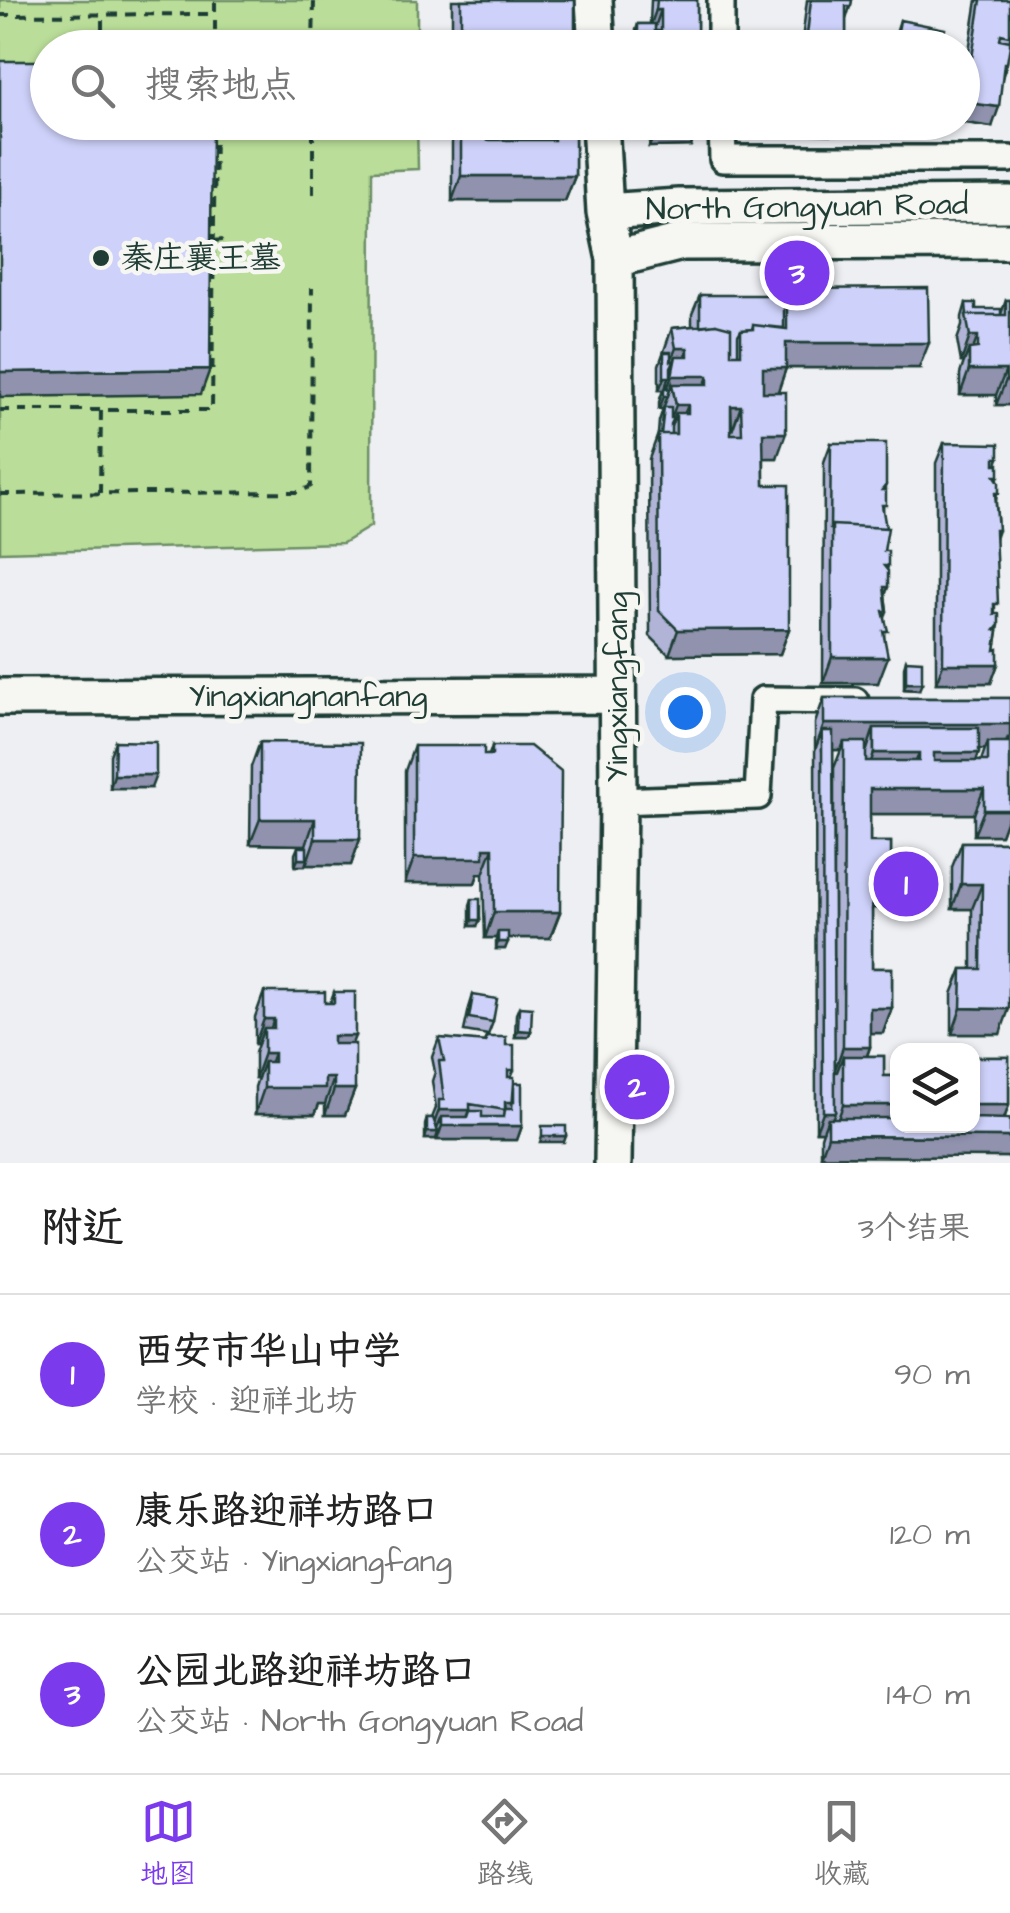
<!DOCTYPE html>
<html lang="zh">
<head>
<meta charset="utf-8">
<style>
  body { margin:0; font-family:"Architects Daughter","LXGW WenKai TC",sans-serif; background:#f2f2f2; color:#222 }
  .controls { position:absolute; right:30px; bottom:30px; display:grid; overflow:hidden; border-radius:20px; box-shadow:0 2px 8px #0004 }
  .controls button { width:90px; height:90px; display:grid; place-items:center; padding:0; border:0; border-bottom:2px solid #e0e0e0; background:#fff; color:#222; font:50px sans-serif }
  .you { position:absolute; left:685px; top:712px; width:35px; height:35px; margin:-25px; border:8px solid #fff; border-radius:50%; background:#1a73e8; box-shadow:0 0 0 15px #1a73e833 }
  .badge { display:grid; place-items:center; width:65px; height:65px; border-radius:50%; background:#7c3aed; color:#fff; font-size:32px; font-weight:700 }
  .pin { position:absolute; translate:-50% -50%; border:5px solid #fff; box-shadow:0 2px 10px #0006 }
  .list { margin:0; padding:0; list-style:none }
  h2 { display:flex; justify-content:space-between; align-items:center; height:130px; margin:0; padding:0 40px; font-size:42px }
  h2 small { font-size:32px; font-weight:400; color:#767676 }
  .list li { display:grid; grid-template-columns:65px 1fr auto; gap:30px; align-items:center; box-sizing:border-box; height:160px; padding:0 40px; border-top:2px solid #e0e0e0 }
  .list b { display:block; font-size:38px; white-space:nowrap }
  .list p { margin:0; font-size:32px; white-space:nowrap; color:#767676 }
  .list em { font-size:32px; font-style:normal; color:#767676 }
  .icon { flex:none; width:55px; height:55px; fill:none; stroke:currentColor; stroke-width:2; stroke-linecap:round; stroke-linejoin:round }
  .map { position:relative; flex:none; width:1010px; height:1163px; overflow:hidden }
  .search { position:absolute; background:#fff; box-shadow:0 2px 8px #0004; left:30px; right:30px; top:30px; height:110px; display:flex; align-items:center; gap:25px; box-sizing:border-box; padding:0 35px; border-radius:55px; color:#767676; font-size:38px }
  .sheet { height:610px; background:#fff }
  nav { display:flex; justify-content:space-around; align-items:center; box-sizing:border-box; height:140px; border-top:2px solid #e0e0e0; background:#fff; font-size:28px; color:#767676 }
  nav a { display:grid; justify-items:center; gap:5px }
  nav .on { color:#7c3aed }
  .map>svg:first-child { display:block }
  .green { fill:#bade99; stroke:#6c8e66; stroke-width:2.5 }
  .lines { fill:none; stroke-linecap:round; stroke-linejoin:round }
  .street-casing { stroke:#1f3d34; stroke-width:32 }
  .secondary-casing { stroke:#1f3d34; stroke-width:42 }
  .path { stroke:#1f3d34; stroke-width:4; stroke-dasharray:10 8; stroke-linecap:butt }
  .street { stroke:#f6f6f2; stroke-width:25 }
  .secondary { stroke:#f6f6f2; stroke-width:35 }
  .wall { fill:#b1b4d6; stroke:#1f3d34; stroke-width:2.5; fill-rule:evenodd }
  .shaded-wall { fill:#9092ae; stroke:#1f3d34; stroke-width:2.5 }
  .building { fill:#ced1f9; stroke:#1f3d34; stroke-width:2.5; fill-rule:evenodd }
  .poi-dot { fill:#1f3d34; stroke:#f6f6f2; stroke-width:4 }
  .labels { text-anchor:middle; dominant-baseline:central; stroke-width:9; stroke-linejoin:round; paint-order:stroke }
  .street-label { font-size:32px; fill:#1f3d34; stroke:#f6f6f2 }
  .poi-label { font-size:32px; fill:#1f3d34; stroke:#f6f6f2; text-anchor:start }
</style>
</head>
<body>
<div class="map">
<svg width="1010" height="1163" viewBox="0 0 1010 1163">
  <rect width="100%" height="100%" fill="#eeeff3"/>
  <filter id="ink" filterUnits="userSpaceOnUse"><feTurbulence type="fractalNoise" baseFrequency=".01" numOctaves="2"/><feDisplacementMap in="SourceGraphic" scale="20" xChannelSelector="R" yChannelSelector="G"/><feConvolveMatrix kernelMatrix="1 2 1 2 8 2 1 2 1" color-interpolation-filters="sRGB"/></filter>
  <g filter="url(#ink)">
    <path class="green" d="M0 0H417V47L48 48V122L417 123 418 169 372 171 371 526 343 543 0 552Z"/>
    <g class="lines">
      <defs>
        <path id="street" d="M721 0V48
          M722 122 723 159H1010
          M618 801 758 796 763 700 855 701"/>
        <path id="secondary" d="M594 0 597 48
          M600 122 605 212 615 259 618 801 613 1163
          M605 212 679 207 1010 204
          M615 259 682 242 1010 241
          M0 697 616 695"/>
      </defs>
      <use href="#street" class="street-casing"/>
      <use href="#secondary" class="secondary-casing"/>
      <path class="path" d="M0 15 215 14
        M102 48V14
        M215 48V0
        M313 48 314 0
        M313 194V122
        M213 241 224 240
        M0 410H212L215 122
        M100 493 101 410
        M0 494 300 492 311 486 312 288"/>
      <use href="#street" class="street"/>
      <use href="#secondary" class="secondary"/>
    </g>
    <path class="wall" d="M452 0H575V48H452Z
      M651 0H697V48H651L654 36 653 39H636V30L638 24H650Z
      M807 0H852L846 20V48H801Z
      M977 0H1010V39L1007 63 1002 78 992 127 960 122H962V82L965 76Z
      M900 20 941 48H891Z
      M452 122H575V176L565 201H452Z
      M652 122H698L691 146 649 147Z
      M904 122H925L924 126Z
      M787 289 919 368H786L778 392 777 458H764V485L789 629 780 654 669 655 650 636 649 459 658 434 659 421 663 409H659V402L663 390H659V365L672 328 692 326V314L700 295 784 298Z
      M1006 300H1010V405H996V395H960V374L964 362H961L957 340 962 326V317L966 303 976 309 1001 314Z
      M831 443 886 485 884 490 883 513 884 551 888 566 887 570 888 587 885 596 887 611 885 618 884 640 878 683H823L824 462Z
      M944 443 999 458 997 464 998 480 996 503 998 530 995 539V614L999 625 995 650 998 664 991 683H936V463Z
      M906 660 919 690 904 689V667Z
      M824 698H1010V810L1001 835H974V814H870V842H891V882L882 908H872V968H892V1008L883 1033H870V1047L867 1056H884V1076H898V1126H972V1057H1009V1105L1004 1119H1010V1157L821 1156V1137L823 1131H816L815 723ZM979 749H985L981 761H976ZM833 750H841L834 768V959Z
      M115 741 151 788H110V755Z
      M260 742 360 839 351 865H306V863L305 866H295V854L298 847H306V845L250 844 251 767Z
      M414 746 484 755H489L492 746 560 912 550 938H508L505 949H496V938H485L483 874H478L475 883H405V771Z
      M962 842H1009L1000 1034H952V994L962 969H972V909H952V867Z
      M472 899 477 926H470V905Z
      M264 992 325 1003H330L334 992 352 1044 355 1089 345 1115H325V1104H319L315 1114H255V1087L258 1078H255V1053L258 1044H255V1017Z
      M473 995 493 1022 488 1035 464 1031 469 1008Z
      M519 1007 531 1031 528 1037H515L516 1014Z
      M486 1037 506 1045 514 1070 511 1077 522 1126 517 1140H437V1136L436 1139H425V1125L427 1118H432L436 1108 432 1081 435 1072 432 1057 439 1038 484 1042Z"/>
    <path class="shaded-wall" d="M656 10H661L654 30H649Z
      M638 33H655L653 39H636Z
      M962 102 999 107 992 127 960 122H962Z
      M799 122H840L836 135 795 133Z
      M698 126 691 146 649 147 657 127Z
      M461 176H575L565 201H452Z
      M970 336H978L969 360V349L964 362H961Z
      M786 343H929L919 368H777Z
      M676 348H688L681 367 708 376 701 395 688 405 676 434V413L667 437V430L676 405 672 384 663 409H659L672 376 676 356 667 381 665 390H659Z
      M763 368H786L777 394H754Z
      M210 369 201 394 0 397V372Z
      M969 370H1006L996 395H960Z
      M1006 380H1010V405H996Z
      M731 406H741L732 431Z
      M763 433H786L777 458H754Z
      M789 629 780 654 669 655 678 630Z
      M832 657H888L878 683H823Z
      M943 664H998L991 683H936Z
      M906 683H922L919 690 904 689Z
      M824 724H1010V749L1008 737 1004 749 988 742 985 749 874 750V728L867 750H844V742L841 750H822V731L815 750Z
      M874 753H919L910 778H865Z
      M934 753H979L970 778H925Z
      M114 775H156L151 788H110Z
      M870 789H984L974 814H861Z
      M984 810H1010L1001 835H974Z
      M260 819H315L306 845 250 844Z
      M315 839H360L351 865H306Z
      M484 848H493L483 874H478L475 883H405L414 858Z
      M298 859H307L305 866H295Z
      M872 882H891L882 908H863Z
      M961 884H982L972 909H952Z
      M494 912H560L550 938H498V932L496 938H485Z
      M472 920H480L477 926H470Z
      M498 942H508L505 949H496Z
      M870 1008H892L883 1033H861Z
      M961 1008 1009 1009 1000 1034H952Z
      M264 1019H274L265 1044 264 1028 258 1044H255Z
      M518 1030 531 1031 528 1037H515Z
      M333 1036H355L345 1062H324Z
      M843 1047H870L861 1072 843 1056 837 1072H834Z
      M264 1053H274L265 1078 264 1062 258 1078H255Z
      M325 1078H334L325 1104H319L315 1114H255L264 1088Z
      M334 1089H355L345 1115H325Z
      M505 1102H514L507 1122Z
      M843 1105H898V1126H972V1105H1009L1000 1130H834Z
      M439 1110H470L464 1126H522L517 1140H437L442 1126V1117L437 1129H432Z
      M823 1112H835L828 1129V1118L823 1131H816Z
      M427 1132H438L436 1139H425Z
      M542 1136H566L564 1142H540Z
      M828 1136 1010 1137V1157L821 1156Z"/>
    <path class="building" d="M461 0H575V48H461Z
      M657 0H697V48H657V31H661V10H656Z
      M811 0H852L851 6H846V46L834 48H805L819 47 806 44Z
      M981 0H1010V36L1001 34 1000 39 1010 41V45L1007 63H1004L999 107 962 102 964 76 969 77Z
      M900 20 945 29 941 48H895Z
      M638 24H655V33H638Z
      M0 61H48V122H212L210 369 0 372Z
      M461 122H486L487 140H554V122H575V176H461Z
      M486 122H551V140H487Z
      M657 122H698V126L657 127Z
      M928 288 929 343H786V368H763V392H786V433H763L764 485H789V629L678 630 659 611 658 434H676V413H688V405H676L672 384H708V376H672L676 356H688V348H676L672 328 716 324 731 328V354H741V330L753 329V325L787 329V289ZM731 406H741L742 434H731Z
      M700 295H784V328L753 325 752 329 741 330 738 335V354H731V328L716 324 700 326Z
      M1006 300H1010V380H1006V370H969V349L978 348V336H970L966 315H1006Z
      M966 303H976V309H1001V315H967Z
      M664 352H671V361H674L671 367V377H664Z
      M664 389H670L668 396H664Z
      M664 407H671V418H674L671 424V434H661Z
      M831 443H886V485L882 490H886V505H882L886 528 832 525 830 530Z
      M944 443 999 444V458H995V464H999V476H995L999 482V493H995L998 530H995L998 604H994V614H999V625L995 630H998L995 650 998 649V664H943Z
      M832 525 888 528 884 551H888V566H884L888 571V587H884L887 611H883L888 631H883L888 657H832Z
      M906 660 922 661V683H906Z
      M824 698H1010V724H824Z
      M874 728H979V753H934V761H988V742H1010V810H984V789H870V842H891V882H872V968H892V1008H870V1047H843L844 742H866V761H919V753H874Z
      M822 731H833L835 1112H823Z
      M115 741 156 742V775H114Z
      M260 742 361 743 360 839H315V819H260Z
      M414 746H484V755H492V746H530L561 771 560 912H494L493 848H484V858H414Z
      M962 842H1009V1009L961 1008 962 969H981L982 884H961Z
      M298 847H307V859H298Z
      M472 899H480V920H472Z
      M498 932H508V942H498Z
      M264 992H325V1003H334V992H355V1036H333V1044H355V1089H334V1078H325V1088H264V1062H274V1053H264V1028H274V1019H264Z
      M473 995 497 999 493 1022 469 1018Z
      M519 1007 532 1008 531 1031 518 1030Z
      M486 1037H506V1045H514V1070H508V1077H514V1102H505V1110L470 1104V1110H439V1100H444L439 1061H444L439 1038 486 1042Z
      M843 1056H884V1076H898V1105H843Z
      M972 1057H1009V1105H972Z
      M514 1083H522V1126H442V1117H468L470 1111H482V1117H504L505 1109H512Z
      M427 1118H433L438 1132H427Z
      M828 1118H898V1126H972V1118L1010 1119V1137L828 1136Z
      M542 1126H566V1136H542Z"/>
  </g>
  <circle class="poi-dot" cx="101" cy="258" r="10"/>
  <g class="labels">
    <g class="street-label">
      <text transform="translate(807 207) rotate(-1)">North Gongyuan Road</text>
      <text transform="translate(617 687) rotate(-90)">Yingxiangfang</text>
      <text x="308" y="696">Yingxiangnanfang</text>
    </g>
    <g class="poi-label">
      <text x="121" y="258">秦庄襄王墓</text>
    </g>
  </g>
</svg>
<div class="controls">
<button><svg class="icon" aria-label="layers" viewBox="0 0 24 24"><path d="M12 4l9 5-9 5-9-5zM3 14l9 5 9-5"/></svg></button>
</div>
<div class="you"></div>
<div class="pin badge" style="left:906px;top:884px">1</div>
<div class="pin badge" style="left:637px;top:1087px">2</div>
<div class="pin badge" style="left:797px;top:273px">3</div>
<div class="search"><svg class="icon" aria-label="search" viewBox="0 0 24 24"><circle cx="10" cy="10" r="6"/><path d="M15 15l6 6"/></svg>搜索地点</div>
</div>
<section class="sheet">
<h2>附近<small>3个结果</small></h2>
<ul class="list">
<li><span class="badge">1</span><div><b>西安市华山中学</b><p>学校 · 迎祥北坊</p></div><em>90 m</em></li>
<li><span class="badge">2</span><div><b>康乐路迎祥坊路口</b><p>公交站 · Yingxiangfang</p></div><em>120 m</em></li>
<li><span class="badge">3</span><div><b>公园北路迎祥坊路口</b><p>公交站 · North Gongyuan Road</p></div><em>140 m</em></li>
</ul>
</section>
<nav>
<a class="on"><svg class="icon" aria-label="map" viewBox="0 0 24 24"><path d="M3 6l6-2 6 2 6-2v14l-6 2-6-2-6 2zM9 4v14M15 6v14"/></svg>地图</a>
<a><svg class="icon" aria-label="directions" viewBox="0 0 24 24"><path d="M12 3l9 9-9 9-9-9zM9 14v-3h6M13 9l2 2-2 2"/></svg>路线</a>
<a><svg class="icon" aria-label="saved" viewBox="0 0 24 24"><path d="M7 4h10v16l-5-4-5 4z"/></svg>收藏</a>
</nav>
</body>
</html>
